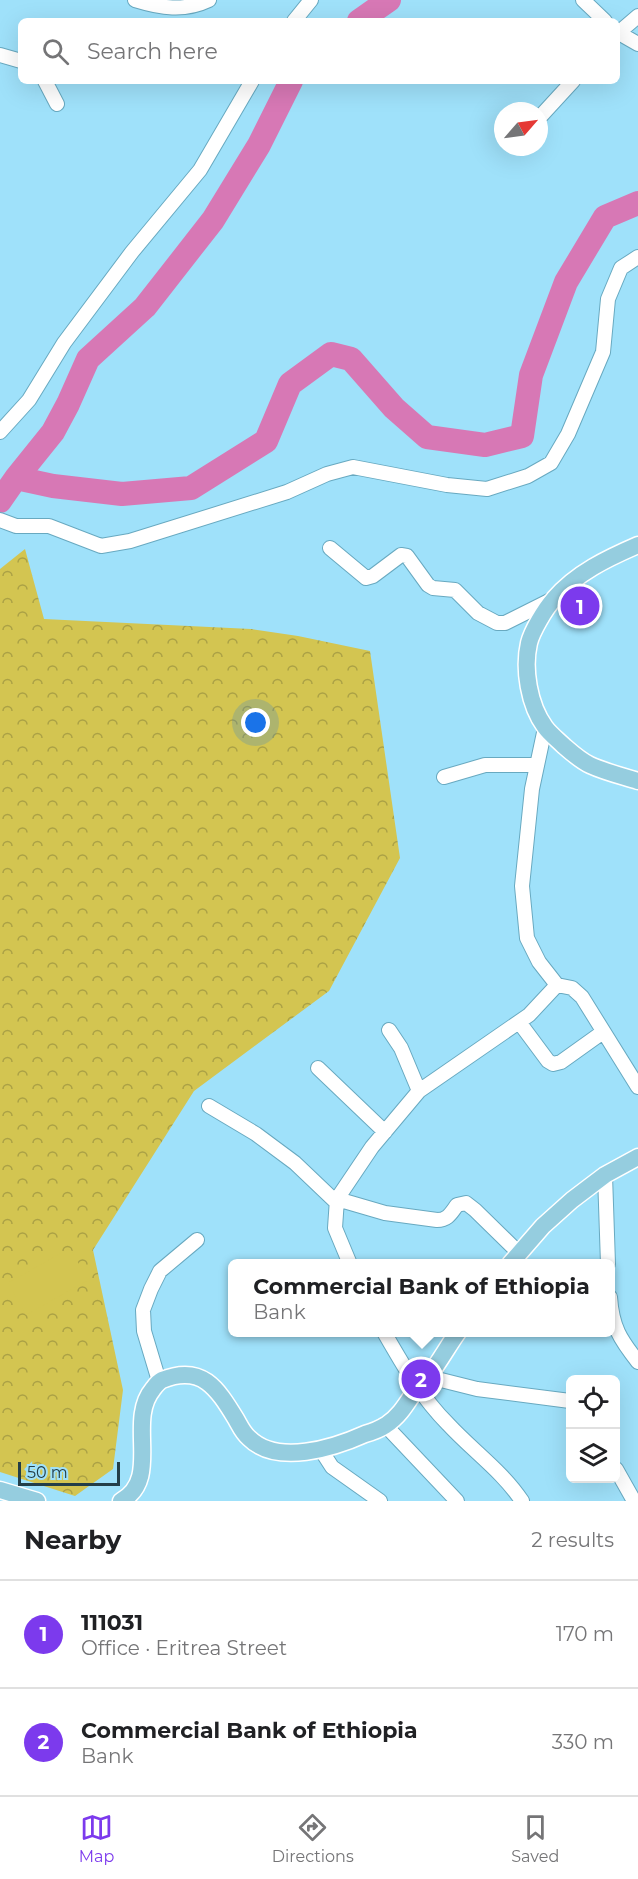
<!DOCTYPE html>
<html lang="en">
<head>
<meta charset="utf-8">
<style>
  body { margin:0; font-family:Montserrat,sans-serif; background:#f2f2f2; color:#202124 }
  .controls { position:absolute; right:18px; bottom:18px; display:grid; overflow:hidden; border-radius:9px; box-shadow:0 6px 24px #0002 }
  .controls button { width:54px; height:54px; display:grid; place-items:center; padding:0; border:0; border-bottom:2px solid #e0e0e0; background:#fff; color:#202124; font:30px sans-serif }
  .compass { position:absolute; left:494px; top:102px; width:54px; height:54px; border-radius:50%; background:#fff; box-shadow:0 6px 24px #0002; rotate:62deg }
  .scale { position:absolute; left:18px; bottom:15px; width:102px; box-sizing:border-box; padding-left:6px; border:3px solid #233e48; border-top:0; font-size:16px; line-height:21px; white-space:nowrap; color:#233e48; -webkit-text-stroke:4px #9fe1fa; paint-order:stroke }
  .you { position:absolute; left:256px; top:723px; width:21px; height:21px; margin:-15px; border:4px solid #fff; border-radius:50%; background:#1a73e8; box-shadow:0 0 0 9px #1a73e833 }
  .badge { display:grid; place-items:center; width:39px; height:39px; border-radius:50%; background:#7c3aed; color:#fff; font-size:20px; font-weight:700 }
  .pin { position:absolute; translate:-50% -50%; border:3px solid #fff; box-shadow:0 2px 6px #0006 }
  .popup { position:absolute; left:228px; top:1259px; width:387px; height:78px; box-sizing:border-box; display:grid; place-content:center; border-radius:9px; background:#fff; filter:drop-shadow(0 2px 4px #0005); font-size:20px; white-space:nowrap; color:#757577 }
  .popup b { font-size:22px; color:#202124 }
  .popup::after { content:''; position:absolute; left:50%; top:100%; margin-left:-12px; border:12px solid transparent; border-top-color:#fff }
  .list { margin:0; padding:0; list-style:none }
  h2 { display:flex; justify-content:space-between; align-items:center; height:78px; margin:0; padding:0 24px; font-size:26px }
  h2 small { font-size:20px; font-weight:400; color:#757577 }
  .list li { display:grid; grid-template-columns:39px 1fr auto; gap:18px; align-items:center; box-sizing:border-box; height:108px; padding:0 24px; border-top:2px solid #e0e0e0 }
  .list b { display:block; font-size:22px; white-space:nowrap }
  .list p { margin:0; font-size:20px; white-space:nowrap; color:#757577 }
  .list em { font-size:20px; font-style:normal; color:#757577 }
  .icon { flex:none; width:33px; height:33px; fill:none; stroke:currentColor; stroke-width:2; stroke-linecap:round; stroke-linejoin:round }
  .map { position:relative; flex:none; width:638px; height:1501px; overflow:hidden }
  .search { position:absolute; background:#fff; box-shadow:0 6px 24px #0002; left:18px; right:18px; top:18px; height:66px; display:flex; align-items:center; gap:15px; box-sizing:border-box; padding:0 21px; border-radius:9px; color:#757577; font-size:22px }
  .sheet { height:294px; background:#fff }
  nav { display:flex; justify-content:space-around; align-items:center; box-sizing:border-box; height:84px; border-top:2px solid #e0e0e0; background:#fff; font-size:16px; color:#757577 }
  nav a { display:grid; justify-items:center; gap:3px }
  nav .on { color:#7c3aed }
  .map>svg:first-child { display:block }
  .forest { fill:url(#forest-crowns) }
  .garden { fill:#d3c551 }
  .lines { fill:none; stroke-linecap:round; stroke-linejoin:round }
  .river { stroke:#d778b5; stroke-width:24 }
  .minor-casing { stroke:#68a9c0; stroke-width:16 }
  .major-casing { stroke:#fff; stroke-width:19 }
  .minor { stroke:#fff; stroke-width:14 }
  .major { stroke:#95cddf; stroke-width:16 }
</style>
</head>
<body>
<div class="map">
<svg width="638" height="1501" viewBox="0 0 638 1501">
  <defs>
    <pattern id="forest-crowns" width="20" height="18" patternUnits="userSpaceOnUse" patternTransform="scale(1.5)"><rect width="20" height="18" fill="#d3c551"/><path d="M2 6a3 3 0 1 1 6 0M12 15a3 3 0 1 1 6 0" fill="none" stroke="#aba145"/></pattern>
  </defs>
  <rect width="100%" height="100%" fill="#9fe1fa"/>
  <path class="forest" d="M25 549 44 619 251 629 298 636 370 651 400 858 329 991 194 1091 93 1250 123 1390 113 1469 75 1496 0 1472V569Z"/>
  <path class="garden" d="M70 1248 88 1280 26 1315 8 1283Z"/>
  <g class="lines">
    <path class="river" d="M359 21 389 0
      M16 478 53 486 122 494 191 488 266 441 290 384 331 354 351 359 394 408 427 437 485 445 522 436 531 375 566 282 605 217 638 203
      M0 501 16 478 53 432 68 404 88 359 145 307 213 220 259 145 291 81"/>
    <defs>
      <path id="minor" d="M135 0C161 8 184 12 209 0
        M583 0 605 21
        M294 21 311 0
        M617 32 638 44
        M617 34 638 16
        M0 55 21 61
        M45 81 57 104
        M539 118 573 81
        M0 432 29 400 64 343 132 252 200 170 252 81
        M0 520 16 526H49L101 546 130 541 287 492 327 474 353 467 447 485 487 489 528 476 551 463 568 434 603 352 608 299 621 268 638 257
        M330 548 366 578 373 576 401 555 407 556 428 585 433 588 455 590 478 613 497 623H505L553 599
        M545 728 532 789 522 886 527 938 539 962 557 985 572 988 582 997 638 1087
        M444 777 485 765H537
        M519 1022 548 1061 553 1064 561 1062 603 1032
        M389 1030 401 1048 419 1091
        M318 1068 385 1132
        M209 1106 256 1134 295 1163 337 1203
        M605 1175 608 1264
        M337 1199 385 1213 437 1220C448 1220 451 1213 457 1205L466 1203 475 1210 520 1254
        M350 1264 335 1228 337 1199 372 1147 419 1091 529 1015 557 985
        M610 1297C612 1327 620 1339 638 1362
        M384 1332C403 1365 421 1397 448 1424 473 1451 502 1471 522 1501
        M429 1377 477 1389 570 1401
        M159 1381 144 1331 143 1310 151 1289 160 1271 197 1240
        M386 1426 457 1501
        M321 1450 332 1467 380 1501
        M616 1469 634 1501"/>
      <path id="major" d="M638 545C608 558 576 573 554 599 545 609 532 631 529 643 523 669 529 705 545 727 550 734 558 740 564 746 572 753 581 761 590 765 605 772 622 776 638 781
        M510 1264 543 1226 572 1200 605 1175 638 1157
        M0 1490 37 1501
        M121 1501C162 1479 126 1421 153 1389 156 1385 158 1382 162 1380 202 1364 217 1388 236 1419 240 1426 243 1433 249 1438 277 1466 334 1448 365 1434 372 1432 380 1429 386 1425 399 1417 407 1403 415 1391 419 1385 426 1380 430 1374 440 1361 448 1346 458 1332"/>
    </defs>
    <use href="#minor" class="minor-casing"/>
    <use href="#major" class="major-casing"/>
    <use href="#minor" class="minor"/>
    <use href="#major" class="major"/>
  </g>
</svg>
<div class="controls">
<button><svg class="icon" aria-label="locate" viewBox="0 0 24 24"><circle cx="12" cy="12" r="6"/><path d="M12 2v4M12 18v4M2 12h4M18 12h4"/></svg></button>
<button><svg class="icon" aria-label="layers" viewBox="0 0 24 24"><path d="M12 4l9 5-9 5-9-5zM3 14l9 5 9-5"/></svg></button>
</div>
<svg class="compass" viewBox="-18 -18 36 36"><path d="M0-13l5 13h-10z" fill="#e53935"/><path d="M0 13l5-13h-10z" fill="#757577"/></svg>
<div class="scale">50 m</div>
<div class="you"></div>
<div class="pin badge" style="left:580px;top:606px">1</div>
<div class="pin badge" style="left:421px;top:1379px">2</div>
<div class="popup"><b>Commercial Bank of Ethiopia</b>Bank</div>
<div class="search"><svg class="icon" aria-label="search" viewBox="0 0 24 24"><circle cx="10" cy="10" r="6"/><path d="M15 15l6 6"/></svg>Search here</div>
</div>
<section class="sheet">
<h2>Nearby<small>2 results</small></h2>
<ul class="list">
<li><span class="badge">1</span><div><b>111031</b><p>Office · Eritrea Street</p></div><em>170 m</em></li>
<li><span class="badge">2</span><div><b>Commercial Bank of Ethiopia</b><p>Bank</p></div><em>330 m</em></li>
</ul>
</section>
<nav>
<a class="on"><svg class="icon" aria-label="map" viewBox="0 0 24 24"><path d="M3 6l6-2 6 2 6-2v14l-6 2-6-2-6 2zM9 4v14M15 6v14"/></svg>Map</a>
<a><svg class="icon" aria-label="directions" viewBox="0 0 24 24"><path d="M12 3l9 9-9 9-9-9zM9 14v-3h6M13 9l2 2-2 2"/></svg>Directions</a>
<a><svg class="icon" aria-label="saved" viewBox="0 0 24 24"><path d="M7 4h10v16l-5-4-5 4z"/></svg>Saved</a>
</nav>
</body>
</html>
